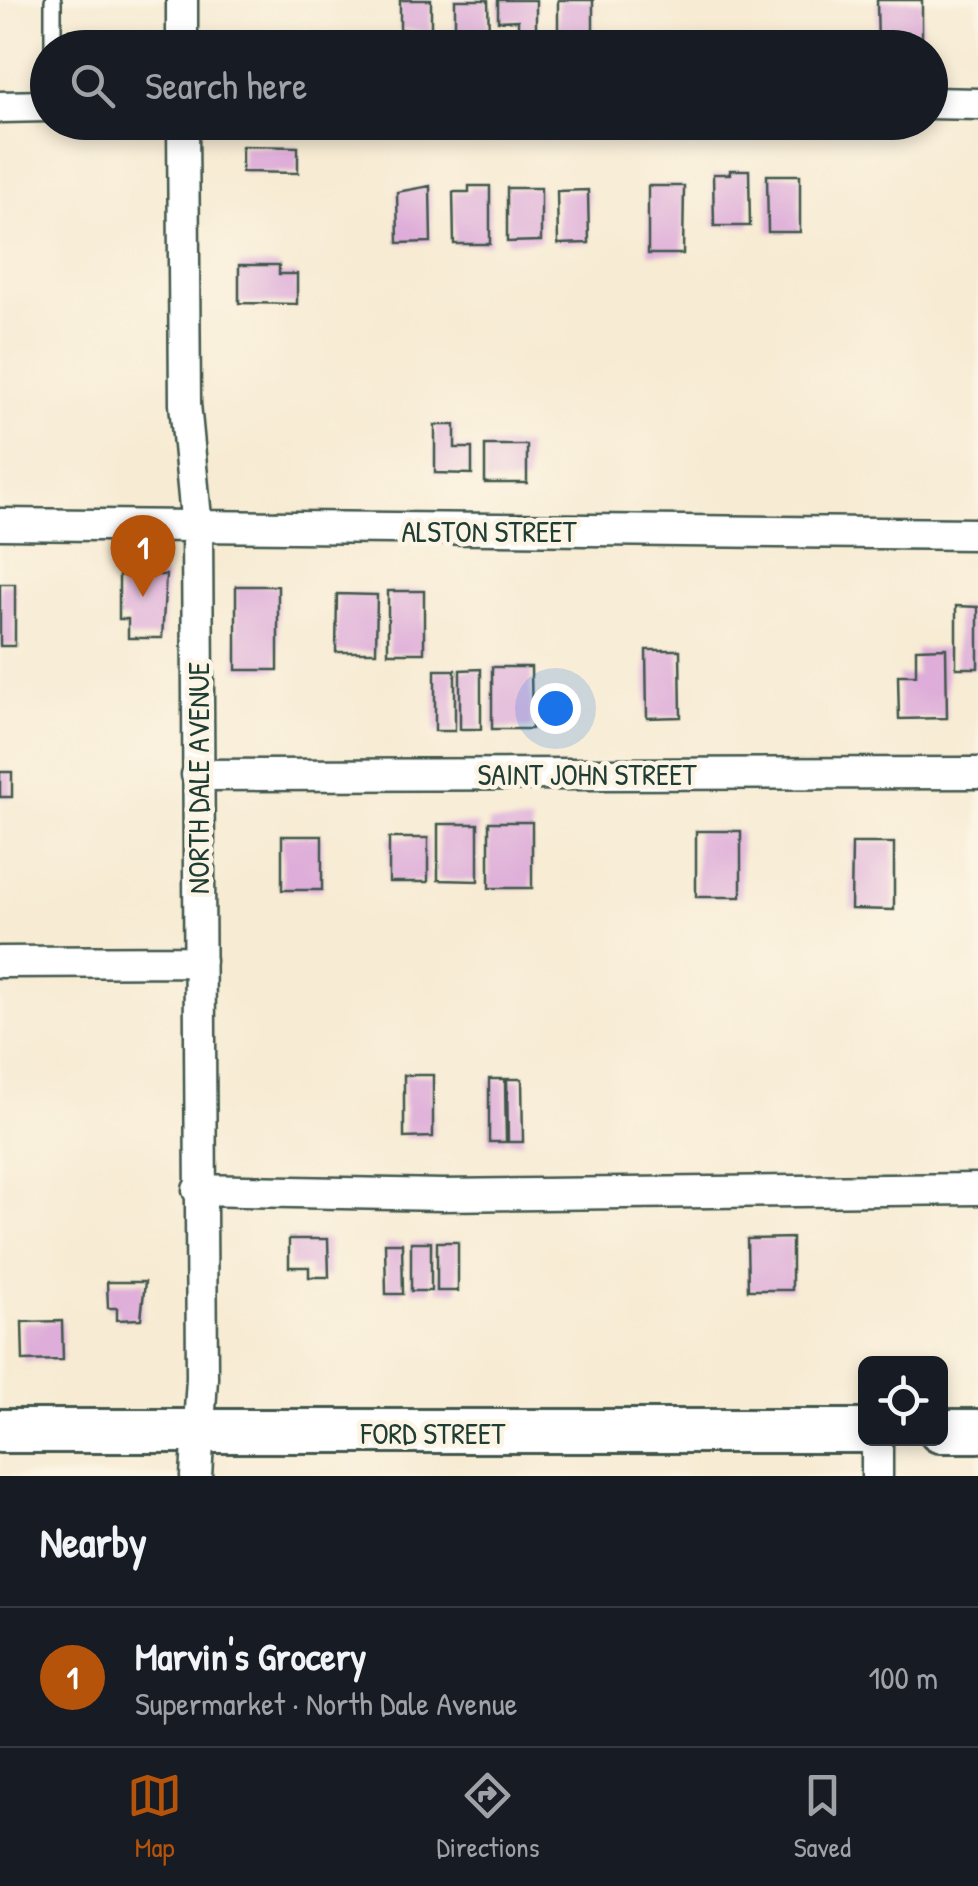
<!DOCTYPE html>
<html lang="en">
<head>
<meta charset="utf-8">
<style>
  body { margin:0; font-family:"Patrick Hand",sans-serif; background:#242831; color:#f1f3f6 }
  .controls { position:absolute; right:30px; bottom:30px; display:grid; overflow:hidden; border-radius:15px; box-shadow:0 5px 15px #0003 }
  .controls button { width:90px; height:90px; display:grid; place-items:center; padding:0; border:0; border-bottom:2px solid #363941; background:#171b24; color:#f1f3f6; font:50px sans-serif }
  .you { position:absolute; left:555px; top:708px; width:35px; height:35px; margin:-25px; border:8px solid #fff; border-radius:50%; background:#1a73e8; box-shadow:0 0 0 15px #1a73e833 }
  .badge { display:grid; place-items:center; width:65px; height:65px; border-radius:50%; background:#b45309; color:#fff; font-size:32px; font-weight:700 }
  .pin { position:absolute; translate:-50% -82px; filter:drop-shadow(0 2px 5px #0008) }
  .pin::after { content:''; position:absolute; top:52px; width:35px; height:30px; background:inherit; clip-path:polygon(0 0,100% 0,50% 100%) }
  .list { margin:0; padding:0; list-style:none }
  h2 { display:flex; justify-content:space-between; align-items:center; height:130px; margin:0; padding:0 40px; font-size:42px }
  h2 small { font-size:32px; font-weight:400; color:#9ea1a6 }
  .list li { display:grid; grid-template-columns:65px 1fr auto; gap:30px; align-items:center; box-sizing:border-box; height:140px; padding:0 40px; border-top:2px solid #363941 }
  .list b { display:block; font-size:38px; white-space:nowrap }
  .list p { margin:0; font-size:32px; white-space:nowrap; color:#9ea1a6 }
  .list em { font-size:32px; font-style:normal; color:#9ea1a6 }
  .icon { flex:none; width:55px; height:55px; fill:none; stroke:currentColor; stroke-width:2; stroke-linecap:round; stroke-linejoin:round }
  .map { position:relative; flex:none; width:978px; height:1476px; overflow:hidden }
  .search { position:absolute; background:#171b24; box-shadow:0 5px 15px #0003; left:30px; right:30px; top:30px; height:110px; display:flex; align-items:center; gap:25px; box-sizing:border-box; padding:0 35px; border-radius:55px; color:#9ea1a6; font-size:38px }
  .sheet { height:270px; background:#171b24 }
  nav { display:flex; justify-content:space-around; align-items:center; box-sizing:border-box; height:140px; border-top:2px solid #363941; background:#171b24; font-size:28px; color:#9ea1a6 }
  nav a { display:grid; justify-items:center; gap:5px }
  nav .on { color:#b45309 }
  .map>svg:first-child { display:block }
  .building { fill:#deadd9 }
  .lines { fill:none; stroke-linecap:round; stroke-linejoin:round }
  .lane-casing { stroke:#3f574c; stroke-width:20 }
  .street-casing { stroke:#3f574c; stroke-width:35 }
  .secondary-casing { stroke:#3f574c; stroke-width:48 }
  .lane { stroke:#fff; stroke-width:15 }
  .street { stroke:#fff; stroke-width:30 }
  .secondary { stroke:#fff; stroke-width:42 }
  .labels { text-anchor:middle; dominant-baseline:central; stroke-width:9; stroke-linejoin:round; paint-order:stroke }
  .street-label { font-size:30px; fill:#1f3d34; stroke:#fcf5e5 }
</style>
</head>
<body>
<div class="map">
<svg width="978" height="1476" viewBox="0 0 978 1476">
  <rect width="100%" height="100%" fill="#fcf5e5"/>
  <filter id="ink" filterUnits="userSpaceOnUse"><feTurbulence type="fractalNoise" baseFrequency=".01" numOctaves="2"/><feDisplacementMap in="SourceGraphic" scale="20" xChannelSelector="R" yChannelSelector="G"/><feConvolveMatrix kernelMatrix="1 2 1 2 8 2 1 2 1" color-interpolation-filters="sRGB"/></filter>
  <filter id="wash" filterUnits="userSpaceOnUse"><feTurbulence type="fractalNoise" baseFrequency=".0048" numOctaves="4" result="noise"/><feDisplacementMap in="SourceGraphic" scale="40" xChannelSelector="R" yChannelSelector="G"/><feGaussianBlur stdDeviation="2.25" result="paint"/><feColorMatrix in="noise" values="0 0 0 0 0 0 0 0 0 0 0 0 0 0 0 0 0 1.4 0 .05"/><feComposite in="paint" operator="in"/></filter>
  <g filter="url(#wash)">
    <rect width="100%" height="100%" fill="#f7ebd3"/>
    <g id="blocks">
      <path class="building" d="M400 0H431V33L400 29Z
        M455 0H488L489 35H455Z
        M498 0H536V32H518V20L498 21Z
        M558 0H593V33H558Z
        M877 0H922V47L878 48Z
        M242 146 298 147V173L242 172Z
        M730 170H749L750 226H714L713 174H730Z
        M767 175H800V232H768Z
        M430 186 431 242 398 243 397 192Z
        M469 186H490V244H454L453 192H469Z
        M648 186H684L683 254H648Z
        M507 188H541V241L507 242Z
        M588 190 589 243 558 244 557 191Z
        M239 265H279V274H297V304L239 303Z
        M435 425H455V448H472V474L435 473Z
        M485 445H527V483H485Z
        M119 575H166L162 638H128V619H119Z
        M0 584H15V646H0Z
        M236 586H278V670H236Z
        M388 591H424V653H388Z
        M337 594 377 595 376 652H336Z
        M956 606 978 607V668H956Z
        M946 648 947 718 899 719 898 675H916V649Z
        M646 650H680L681 717 647 718Z
        M492 667H531L532 729H492Z
        M481 669V729H460V670Z
        M435 670H455V731H435Z
        M0 772H12V797H0Z
        M489 822H532V888H489Z
        M438 824H478V881L438 880Z
        M696 831H741V897H696Z
        M282 836H322V890H282Z
        M389 838H428V882H389Z
        M852 843H894V910L851 909Z
        M404 1075H433V1137L404 1138Z
        M489 1079H505L506 1142H489Z
        M507 1079H522L523 1142H508Z
        M792 1238V1290H748L747 1239Z
        M289 1239H328L329 1277H309V1267H289Z
        M411 1242H431V1291H411Z
        M437 1242H458V1291H437Z
        M385 1243H402L403 1294H386Z
        M107 1282H145L141 1319 117 1320V1308H108Z
        M62 1321 63 1360 23 1361 22 1322Z"/>
    </g>
  </g>
  <g filter="url(#ink)">
    <use href="#blocks" fill-opacity="0" stroke="#3f574c" stroke-width="2.5"/>
    <g class="lines">
      <defs>
        <path id="lane" d="M53 0V48"/>
        <path id="street" d="M182 0V48
          M930 103 978 104
          M0 107 48 106
          M183 122 185 404 197 528 202 1378 196 1476
          M0 524 978 534
          M197 775 978 773
          M0 962 200 961
          M198 1190 442 1195 978 1189
          M877 1438V1476"/>
        <path id="secondary" d="M0 1431H866
          M940 1431H978"/>
      </defs>
      <use href="#lane" class="lane-casing"/>
      <use href="#street" class="street-casing"/>
      <use href="#secondary" class="secondary-casing"/>
      <use href="#lane" class="lane"/>
      <use href="#street" class="street"/>
      <use href="#secondary" class="secondary"/>
    </g>
  </g>
  <g class="labels">
    <g class="street-label">
      <text x="489" y="531">ALSTON STREET</text>
      <text x="587" y="774">SAINT JOHN STREET</text>
      <text transform="translate(198 778) rotate(-90)">NORTH DALE AVENUE</text>
      <text x="433" y="1433">FORD STREET</text>
    </g>
  </g>
</svg>
<div class="controls">
<button><svg class="icon" aria-label="locate" viewBox="0 0 24 24"><circle cx="12" cy="12" r="6"/><path d="M12 2v4M12 18v4M2 12h4M18 12h4"/></svg></button>
</div>
<div class="you"></div>
<div class="pin badge" style="left:143px;top:597px">1</div>
<div class="search"><svg class="icon" aria-label="search" viewBox="0 0 24 24"><circle cx="10" cy="10" r="6"/><path d="M15 15l6 6"/></svg>Search here</div>
</div>
<section class="sheet">
<h2>Nearby<small></small></h2>
<ul class="list">
<li><span class="badge">1</span><div><b>Marvin's Grocery</b><p>Supermarket · North Dale Avenue</p></div><em>100 m</em></li>
</ul>
</section>
<nav>
<a class="on"><svg class="icon" aria-label="map" viewBox="0 0 24 24"><path d="M3 6l6-2 6 2 6-2v14l-6 2-6-2-6 2zM9 4v14M15 6v14"/></svg>Map</a>
<a><svg class="icon" aria-label="directions" viewBox="0 0 24 24"><path d="M12 3l9 9-9 9-9-9zM9 14v-3h6M13 9l2 2-2 2"/></svg>Directions</a>
<a><svg class="icon" aria-label="saved" viewBox="0 0 24 24"><path d="M7 4h10v16l-5-4-5 4z"/></svg>Saved</a>
</nav>
</body>
</html>
